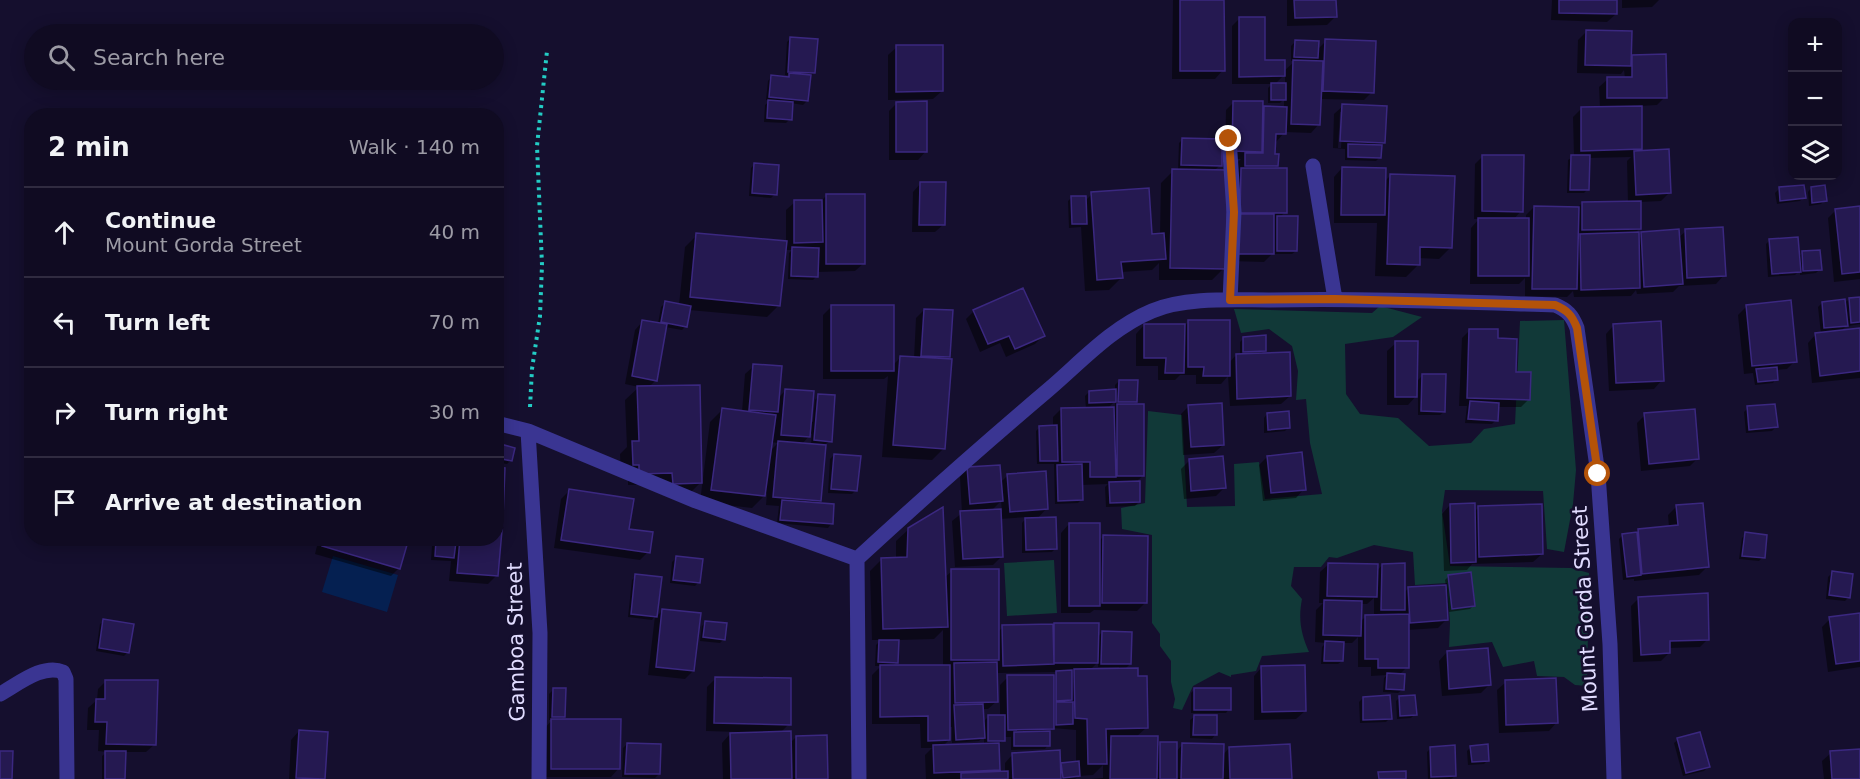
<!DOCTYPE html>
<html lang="en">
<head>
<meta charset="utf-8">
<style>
  body { margin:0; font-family:"DejaVu Sans",sans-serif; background:#1e192f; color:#f1f3f6 }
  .controls { position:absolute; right:18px; top:18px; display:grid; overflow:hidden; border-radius:12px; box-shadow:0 3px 15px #0003 }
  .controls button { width:54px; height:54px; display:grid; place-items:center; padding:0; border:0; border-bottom:2px solid #302b40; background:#100b22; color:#f1f3f6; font:30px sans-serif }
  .stop { position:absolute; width:18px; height:18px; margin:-14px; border:4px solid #b45309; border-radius:50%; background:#fff }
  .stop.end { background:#b45309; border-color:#fff; box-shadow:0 2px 6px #0008 }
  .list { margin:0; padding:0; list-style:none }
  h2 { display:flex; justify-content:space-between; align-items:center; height:78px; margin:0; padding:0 24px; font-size:26px }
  h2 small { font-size:20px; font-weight:400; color:#9c9ba5 }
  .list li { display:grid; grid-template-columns:39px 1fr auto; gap:18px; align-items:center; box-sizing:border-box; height:90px; padding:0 24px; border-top:2px solid #302b40 }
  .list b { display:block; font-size:22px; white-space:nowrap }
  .list p { margin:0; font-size:20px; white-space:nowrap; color:#9c9ba5 }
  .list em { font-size:20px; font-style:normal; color:#9c9ba5 }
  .icon { flex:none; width:33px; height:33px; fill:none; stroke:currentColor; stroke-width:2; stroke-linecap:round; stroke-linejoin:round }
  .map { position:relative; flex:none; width:1860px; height:779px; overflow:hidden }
  .search { position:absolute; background:#100b22; box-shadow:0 3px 15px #0003; left:24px; top:24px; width:480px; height:66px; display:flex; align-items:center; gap:15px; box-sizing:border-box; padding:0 21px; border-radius:33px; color:#9c9ba5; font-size:22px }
  .panel { position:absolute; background:#100b22; box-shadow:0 3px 15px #0003; left:24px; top:108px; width:480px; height:438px; border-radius:24px }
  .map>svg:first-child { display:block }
  .green { fill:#113938 }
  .water { fill:#052051 }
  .shadow { fill:#0007; fill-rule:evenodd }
  .building { fill:#251951; stroke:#3b2880; stroke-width:1.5 }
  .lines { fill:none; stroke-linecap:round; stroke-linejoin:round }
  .path { stroke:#23ccc4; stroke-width:4; stroke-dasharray:3 4.5; stroke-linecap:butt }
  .minor { stroke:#3a3592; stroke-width:15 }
  .route { stroke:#b45309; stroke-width:8 }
  .labels { text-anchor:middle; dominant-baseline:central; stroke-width:5; stroke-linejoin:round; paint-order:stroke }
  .street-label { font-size:21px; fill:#e1dcff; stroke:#150f2e }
</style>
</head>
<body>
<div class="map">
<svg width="1860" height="779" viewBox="0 0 1860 779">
  <rect width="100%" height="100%" fill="#150f2e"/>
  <path class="green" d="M1380 306 1422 317 1393 337 1345 344 1346 394 1360 414 1398 418 1429 446 1471 443 1484 429 1515 424 1520 321 1564 320 1576 470 1573 504 1564 552 1547 549 1543 491 1445 490 1442 511 1450 566 1571 568 1589 573 1587 686 1575 685 1564 677 1537 676 1534 661 1503 667 1492 642 1449 647 1450 623 1447 583 1415 585 1413 552 1374 545 1337 558 1329 557 1321 567H1294L1291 586 1302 599C1298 619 1301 634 1309 652L1262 656 1256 671 1231 675V677L1219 672 1193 686 1182 710 1173 708 1175 699 1171 682V661L1160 646V634L1152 623V535L1122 529 1121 508 1145 503 1148 411 1182 415 1187 507 1235 506 1234 464 1259 462 1265 499 1322 494 1310 443 1306 399 1296 400 1298 371 1292 346 1269 329 1241 333 1234 309 1372 313Z
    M1054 560 1057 613 1007 616 1004 563Z"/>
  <path class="water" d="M333 556 398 575 387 612 322 592Z"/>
  <path class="shadow" d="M1173 0H1223V70L1215 79H1172Z
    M1287 0H1335V17L1327 25 1287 26Z
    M1552 0H1616V14L1607 22 1551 20Z
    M1622 0H1659L1652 7 1622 8Z
    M1240 18 1264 61 1284 71 1295 61H1291V46L1295 42 1317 50 1326 41 1372 92 1364 100 1320 99 1319 124 1311 133 1285 132 1276 142H1274V155L1276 166 1273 169 1285 212 1279 218 1296 251 1292 254H1272L1264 262 1229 261 1237 163 1241 159H1225L1226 110 1234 102 1261 111 1265 107 1284 108V99L1280 103H1268V88L1272 84H1232V26ZM1285 74V85L1275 84Z
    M1587 31 1629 56H1665V97L1657 105 1640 106 1641 149 1636 153 1669 193 1661 201 1639 202V229L1634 234 1638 237 1641 233 1678 238 1686 231 1724 275 1716 284 1679 286 1673 292 1637 294 1636 290 1631 296 1574 297 1573 291 1567 297 1525 296V278L1519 284H1470L1471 228 1479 219H1474L1475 164 1483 156 1521 211 1513 220H1526V215L1534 207 1577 208 1582 203H1628L1627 161 1631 157 1588 158V189L1584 193H1567L1568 160 1574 156 1573 117 1581 109 1600 108 1599 87 1608 79H1625L1624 70 1621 74 1577 73 1578 40Z
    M791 38 814 73 810 76 807 101 803 105 791 103 790 119 786 123 764 122 765 105 770 101 766 100 768 81 771 77 786 78 789 75H785L787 42Z
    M897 47 942 91 933 99 888 100V55Z
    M897 103 926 151 918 160H889V111Z
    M1343 106 1384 142 1380 146V157L1376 161 1345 160V149L1333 148 1334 114ZM1340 112H1343L1341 148H1338Z
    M1183 139 1220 165 1214 171 1224 268 1212 280H1159V263L1152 270 1121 272V278L1109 290 1085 291 1081 227 1069 228 1068 201 1071 198 1085 201 1092 194 1150 235H1160L1161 183 1173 171H1178L1179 143Z
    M755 164 775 194 771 198 749 196 751 168Z
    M1342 168 1384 182 1390 176 1451 247 1439 259 1418 258V265L1406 277 1375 276 1377 223H1334V177Z
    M921 183 944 224 935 232H912L913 192Z
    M1811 188 1825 200 1821 204 1809 206 1808 192Z
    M1779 189 1804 197 1800 201 1777 204 1775 193Z
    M826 196 864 263 855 271 817 272V276L813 280 788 279 789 253 792 250H784L779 305 767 317 689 310 686 326 682 330 665 327 656 380 648 388 701 482 689 494 661 495V484L628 485V476H621L620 454 627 447 625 400 639 387 625 384 635 330 643 321 658 324 661 307 665 303 679 305 685 247 697 235 786 243V210L795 202H820Z
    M1860 208V279L1834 282 1828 218 1836 210Z
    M1770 240 1798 257 1803 253 1820 269 1816 273 1800 275V270L1795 275 1768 277 1766 244Z
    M1860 298V324L1848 326V324L1840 332 1860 330V378L1812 383 1808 343 1816 334H1821L1818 307 1822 303 1844 304 1849 299Z
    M832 306 893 365 900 358 914 359 916 318 924 310 949 357 945 360 944 448 932 460 882 457 888 376 884 379H823V315Z
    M1746 307 1795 361 1787 369 1776 370V379L1773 383 1755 385 1753 373 1744 374 1738 315Z
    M974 311 1043 336 1035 344 1006 357 1000 343 980 352 966 319Z
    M1189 321 1229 363 1236 355H1240V342L1244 338 1265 350 1261 354 1290 396 1281 404 1230 406 1228 376 1221 384H1196V375H1180L1175 380H1158V366H1136V334L1144 325 1185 326Z
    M1614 325 1662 380 1654 389 1609 391 1606 334Z
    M1470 330 1496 339 1529 399 1521 407H1497L1496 420 1492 424 1465 423 1467 406H1459L1462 338Z
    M1396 343 1416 382 1423 375 1444 412 1440 415H1418V394L1408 405H1387V351Z
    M754 366 777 399 785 391 810 421 813 422 815 400 819 396 830 441 824 445 820 501 817 504 831 524 828 528 777 523 779 506 766 505 767 493 752 508 700 502 710 422 722 410 742 412 745 374ZM812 433 811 445H801ZM771 442 778 443 770 451Z
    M1119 381 1136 402 1132 406 1143 476 1138 480 1139 502 1135 506 1106 507 1105 487 1108 484 1081 485 1082 499 1078 503 1055 504 1054 464H1037L1036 431 1040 427H1053V417L1061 409H1086L1085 396 1089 392 1115 391V385ZM1115 401V408H1108Z
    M1189 406 1223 445 1214 453 1183 455 1181 414Z
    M1748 408 1776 427 1772 431 1746 433 1744 412Z
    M1267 414 1289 427 1285 431 1264 433V418Z
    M1645 415 1698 458 1690 466 1641 471 1637 423Z
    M497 445 511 460 507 464 496 462Z
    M834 455 856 490 852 494 828 493 830 459Z
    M1267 457 1304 489 1296 498 1263 501 1259 465Z
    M1189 461 1225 487 1216 496 1184 499 1181 469Z
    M968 468 1000 483 1008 475 1047 508 1037 519 1056 548 1052 552 1022 553V523L1027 517 1000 519 1002 556 993 565 955 567 952 521 962 513 960 477ZM1001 501 1002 511H991Z
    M496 469 501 516 498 519 496 576 488 584 449 581 451 561 431 560 432 546 436 542 452 543 453 538H496Z
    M569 491 627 530 648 552 640 560 554 548 561 499Z
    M1450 505 1474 512 1478 508 1542 554 1533 562 1472 564 1467 570 1444 571 1442 514Z
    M1676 507 1707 567 1699 575 1634 581V579L1623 580 1619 539 1623 535 1636 533 1639 531 1669 527 1668 515Z
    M1069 524 1099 541 1103 537 1145 603 1137 611 1094 610 1090 613H1061V533Z
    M909 529 944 578 952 571 997 633 1003 627 1097 624V638L1102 632 1130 664 1124 670 1146 728 1136 737 1156 748 1161 743 1176 752 1182 745 1222 756 1229 748 1290 779H1092L1103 778V765L1093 775 1079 776 1075 779H926L925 755 932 748H921L920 724H872V675L881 666H875L876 645 881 640H872L870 571 882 559H896V541ZM943 630V666H892L897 662 898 640 934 639ZM1098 662V667H1119V670L1089 671ZM1057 672 1052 676 1008 677 1000 685V717H988L982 723V709H988L997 701 996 673ZM949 727H952V743L979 741 984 736V745L943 746 949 740ZM1053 728 1076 730V763L1062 764 1059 767 1013 754 1005 763V772L998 773V744L1004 740V737H1011V750L1045 749 1048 745V733Z
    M1746 534 1763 557 1759 561 1739 559 1742 538Z
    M319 538H407L399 568 391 576 315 554Z
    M676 558 699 582 695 586 670 583 672 562Z
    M1329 564 1377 571 1382 565 1403 593 1408 589 1446 586 1445 580 1449 576 1473 606 1470 609 1449 612 1448 603H1445L1446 620 1438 628 1407 630V667L1399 675 1402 690 1398 693 1383 692 1384 678 1387 675 1371 676V667H1358V637L1352 643H1342V661L1338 664H1321L1322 647 1326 643 1315 642 1316 610 1323 603H1319L1320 572ZM1374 598V616H1366L1360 622 1361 604H1367Z
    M1832 573 1849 597 1845 601 1826 599 1828 577Z
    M636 576 660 578 655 618 663 610 693 671 685 679 648 675 655 616 652 620 628 617 632 580Z
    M1639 598 1708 639 1700 647 1669 648V653L1661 661 1633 662 1631 606Z
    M1860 615V667L1828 672 1822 627 1830 619Z
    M104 621 128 652 124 656 96 651 100 624Z
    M706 622 724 639 720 643 700 641 702 626Z
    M1447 652 1489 685 1481 693 1442 696 1439 661Z
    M1262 667 1305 711 1296 719 1254 720V676Z
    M715 679 789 724 780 733 789 744 796 737 827 779H723L722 743 730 734H738V732L706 731 707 687Z
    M106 681 155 744 146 752H125L124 779H102V756L107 752 98 751 99 730H87L88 708 97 700 98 689Z
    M1506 682 1557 722 1549 731 1499 733 1497 690Z
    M1195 689 1229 709 1226 713H1191V693Z
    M553 690 564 716 560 721 619 768 611 777H543L544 729 552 720H549V694Z
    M1363 698 1390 718 1386 722 1360 723 1359 702Z
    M1399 698 1415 714 1411 718 1397 719 1396 701Z
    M1194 717 1215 735 1212 739 1190 738V720Z
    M299 731 324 779H289L291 740Z
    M1678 740 1708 767 1704 771 1683 776 1674 743Z
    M627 744 659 774 655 778 622 777 623 748Z
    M1471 747 1488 760 1484 764 1468 765 1467 751Z
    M1431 748 1455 776 1451 779H1428L1427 752Z
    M1860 750V779H1824L1822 761 1831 753Z"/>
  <path class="building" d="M1180 0H1224L1225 71H1180Z
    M1294 0H1336L1337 17 1295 18Z
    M1559 0H1617V14L1559 13Z
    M1239 17H1265V60H1285V76L1239 77Z
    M1586 30 1632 31 1631 66 1585 65Z
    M790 37 818 39 815 73 788 72Z
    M1325 39 1376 41 1374 93 1323 91Z
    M1295 40 1319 41 1318 58 1294 57Z
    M896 45H943V91L896 92Z
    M1666 54 1667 98H1607V77H1632V55Z
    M1293 60 1323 61 1320 125 1291 124Z
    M789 73 811 75 808 101 769 97 771 75 789 77Z
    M1271 83H1286V100H1271Z
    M768 100 793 102 792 120 767 118Z
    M927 101V152H896V102Z
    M1233 101H1263L1262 152 1232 151Z
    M1342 104 1387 106 1385 143 1340 141Z
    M1264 106 1287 107 1286 134H1276L1275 154H1279L1278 166H1245V153H1263Z
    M1642 106V149L1581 151V107Z
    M1182 138 1222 139V166L1181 165Z
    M1348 144 1382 145 1381 158 1348 157Z
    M1669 149 1671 193 1636 195 1634 151Z
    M1482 155H1524L1523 212 1482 211Z
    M1571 155H1590L1589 190H1570Z
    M754 163 779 165 777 195 752 193Z
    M1342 167 1386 168 1385 215H1341Z
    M1241 168H1287V213H1240Z
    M1172 169 1228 170 1226 269 1170 268Z
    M1390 174 1455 176 1452 248 1420 247V265L1387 264Z
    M920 182H946L945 225H919Z
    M1804 185 1806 198 1780 201 1779 187Z
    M1825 185 1827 201 1812 203 1811 187Z
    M1149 188 1152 234 1164 233 1166 259 1121 262 1123 278 1097 280 1091 192Z
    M826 194H865V264H826Z
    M1071 196H1086L1087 224H1072Z
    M794 200H822L823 242 794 243Z
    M1641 201V229L1582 230V202Z
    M1534 206 1579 207 1577 289H1532Z
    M1860 206V272L1842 274 1835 209Z
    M1237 214H1274V254H1237Z
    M1277 216H1298L1297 251H1277Z
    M1478 218H1529V276H1478Z
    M1723 227 1726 276 1687 278 1685 229Z
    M1679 229 1683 284 1644 287 1641 232Z
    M1639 232 1640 288 1581 290 1580 234Z
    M696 233 787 241 780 306 690 297Z
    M1798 237 1801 272 1772 274 1769 239Z
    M792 247 819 248 818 277 791 276Z
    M1820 250 1822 270 1803 271 1802 251Z
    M1023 288 1045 336 1015 349 1009 336 988 344 973 310Z
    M1860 297V322L1851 323 1849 298Z
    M1845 299 1848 326 1824 328 1822 302Z
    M1791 300 1797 362 1752 366 1746 305Z
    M665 301 691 306 687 327 661 322Z
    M831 305H894V371H831Z
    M924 309 953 310 950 357 921 356Z
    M642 320 667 324 657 381 632 376Z
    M1188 320H1230V376H1203L1204 367H1188Z
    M1661 321 1664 381 1616 383 1613 324Z
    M1144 324H1185L1184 373H1165L1166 358H1144Z
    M1860 328V371L1820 376 1815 333Z
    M1469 329H1498V338L1517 339 1516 372H1531L1530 400 1467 398Z
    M1266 335V351L1243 352V337Z
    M1395 341H1418L1417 397H1395Z
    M1290 352 1291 396 1237 399 1236 354Z
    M900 356 952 359 945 449 893 445Z
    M753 364 782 366 778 412 749 410Z
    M1777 367 1778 380 1758 382 1756 369Z
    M1422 374H1446L1445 412 1421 411Z
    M1119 380H1138L1137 402H1118Z
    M700 385 702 483 673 484 672 473 639 474V465H633L632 441H639L637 386Z
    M785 389 814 391 810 437 781 435Z
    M1116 389V402L1089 403V391Z
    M818 394 835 395 832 442 814 440Z
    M1470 401 1499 403 1498 421 1468 419Z
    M1222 403 1224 445 1191 447 1188 405Z
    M1117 404H1144V476H1117Z
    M1775 404 1778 427 1749 430 1747 406Z
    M1114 407 1116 477H1090V462H1062L1061 408Z
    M722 408 776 415 765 496 711 490Z
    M1695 409 1699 459 1649 464 1644 413Z
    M1289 411 1290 428 1268 430 1267 413Z
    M1057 425 1058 461H1040L1039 426Z
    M778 441 826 445 821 501 773 497Z
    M497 443 515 448 512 461 496 458Z
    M1302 452 1306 490 1271 493 1267 456Z
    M834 454 861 456 857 491 831 489Z
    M1223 456 1226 488 1191 491 1189 459Z
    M1082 464 1083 500 1058 501 1057 465Z
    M1000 465 1003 501 970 504 967 467Z
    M496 467 505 468 503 517H496Z
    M1046 471 1048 509 1010 512 1007 474Z
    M1140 481V502L1110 503 1109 482Z
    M569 489 634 499 629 529 653 532 650 553 561 540Z
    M782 500 834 504 833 524 780 520Z
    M1475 503 1476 562 1451 563 1450 504Z
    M1703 503 1709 567 1642 574 1638 529 1678 525 1676 505Z
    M1542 504 1543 554 1479 557 1478 506Z
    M943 507 948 627 883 629 881 558 907 557 908 528Z
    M1001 509 1003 557 963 559 960 511Z
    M1056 517 1057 549 1026 550 1025 518Z
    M496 518 503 519 498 576 457 573 460 538H496Z
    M1069 523H1100V606H1069Z
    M1637 532 1641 575 1627 577 1622 534Z
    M1745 532 1767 535 1765 558 1742 556Z
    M1103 535 1148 536 1147 603H1102Z
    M324 538H409L400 569 322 546Z
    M436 540 456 542 454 558 435 556Z
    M676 556 703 559 700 583 673 580Z
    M1328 563 1378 564 1377 597 1327 596Z
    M1405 563V610H1381L1382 564Z
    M951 569H999V660H951Z
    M1832 571 1853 574 1850 598 1829 595Z
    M1471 572 1475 606 1452 609 1448 575Z
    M635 574 662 577 657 617 631 614Z
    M1446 585 1448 620 1410 623 1408 587Z
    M1708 593 1709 640 1670 641V653L1641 655 1638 597Z
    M1324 600 1362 601 1361 636 1323 635Z
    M662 609 701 613 694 671 656 667Z
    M1860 613V661L1836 664 1829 617Z
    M1409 614V668H1378V659H1365V615Z
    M103 619 134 624 129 653 99 648Z
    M705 621 727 623 725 640 703 637Z
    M1054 623H1099L1098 663H1054Z
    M1053 624 1054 664 1003 666 1002 625Z
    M1102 631 1132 632 1131 664H1101Z
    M879 640H899L898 663 878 662Z
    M1325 641 1344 642 1343 661H1324Z
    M1488 648 1491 685 1449 689 1447 651Z
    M997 662 998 702 955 703 954 663Z
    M880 665H950V740L928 741V716L880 717Z
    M1305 665 1306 711 1262 712 1261 666Z
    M1138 668V676H1147L1148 728 1106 729 1107 764H1088L1087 719 1075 718 1074 669Z
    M1072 670V700L1056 701V671Z
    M1387 673 1405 674 1404 690 1386 689Z
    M1007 675H1054V729L1008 730Z
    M715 677 791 678V725L714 723Z
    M1556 678 1558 723 1506 725 1505 680Z
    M105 680H158L156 745 106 744 107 722H95L96 699H105Z
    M553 688H566L565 717H552Z
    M1194 688H1231V710H1194Z
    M1390 695 1392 719 1363 720V697Z
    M1415 695 1417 715 1400 716 1399 696Z
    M1056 702H1073V724L1056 725Z
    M983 704 985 738 956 740 954 705Z
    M988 715H1005V741H988Z
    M1194 715H1217V735H1193Z
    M551 719H621L620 769H551Z
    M299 730 328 732 325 779 296 778Z
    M791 731 792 779H731L730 733Z
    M1050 731V746H1014V732Z
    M1700 732 1710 767 1686 773 1677 738Z
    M827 735 828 779H796V736Z
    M1111 736H1158L1157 779H1110Z
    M1160 742H1177V779H1160Z
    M627 743 661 744 660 774H625Z
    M999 743 1000 770 934 773 933 745Z
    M1182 743 1224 744 1223 779H1181Z
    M1290 744 1292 779H1230L1229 747Z
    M1488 744 1489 761 1472 762 1470 746Z
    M1455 745 1456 776 1431 777 1430 747Z
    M1860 749V779H1832L1830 751Z
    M1060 750 1061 779H1013L1012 753Z
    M0 751H13L12 779H0Z
    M105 751H126L125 779H105Z
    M1079 761 1080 776 1063 778 1061 763Z
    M1008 771V779H961V773Z
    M1406 771V779H1379L1378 772Z"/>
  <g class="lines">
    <path class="path" d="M530 407 532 369 540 316 542 265 537 146 547 51"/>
    <path class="minor" d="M1229 139 1234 212 1230 300
      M1313 166 1335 299
      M496 423 528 431 696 501 857 559C920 501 983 445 1048 390 1081 362 1111 328 1152 311 1185 297 1233 300 1269 300 1364 298 1460 302 1555 305 1567 310 1572 315 1577 328L1598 474 1610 644 1614 779
      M528 431 540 633 539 779
      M857 559 859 779
      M0 694C17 685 43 663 63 672L66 679 67 779"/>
  </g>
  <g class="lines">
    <path class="route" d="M1229 139 1234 212 1230 300 1335 299 1555 305C1567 310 1572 315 1577 328L1598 474"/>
  </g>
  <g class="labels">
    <g class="street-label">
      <text transform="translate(1585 609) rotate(-93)">Mount Gorda Street</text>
      <text transform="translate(516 642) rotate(-91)">Gamboa Street</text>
    </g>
  </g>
</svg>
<div class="controls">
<button>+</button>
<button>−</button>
<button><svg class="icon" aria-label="layers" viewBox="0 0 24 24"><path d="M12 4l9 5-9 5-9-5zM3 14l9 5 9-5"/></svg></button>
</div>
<div class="stop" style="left:1598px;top:474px"></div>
<div class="stop end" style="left:1229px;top:139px"></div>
<div class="search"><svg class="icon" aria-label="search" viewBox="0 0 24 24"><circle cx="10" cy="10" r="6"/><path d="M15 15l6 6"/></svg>Search here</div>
<section class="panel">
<h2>2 min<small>Walk · 140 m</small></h2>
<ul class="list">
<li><svg class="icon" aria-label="ahead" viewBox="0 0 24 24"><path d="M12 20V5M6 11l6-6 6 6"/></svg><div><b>Continue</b><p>Mount Gorda Street</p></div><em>40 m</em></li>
<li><svg class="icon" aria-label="left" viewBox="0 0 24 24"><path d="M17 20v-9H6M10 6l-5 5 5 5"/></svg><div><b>Turn left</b></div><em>70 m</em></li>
<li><svg class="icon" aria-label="right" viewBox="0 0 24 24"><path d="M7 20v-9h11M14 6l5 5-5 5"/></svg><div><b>Turn right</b></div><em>30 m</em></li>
<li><svg class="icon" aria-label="arrive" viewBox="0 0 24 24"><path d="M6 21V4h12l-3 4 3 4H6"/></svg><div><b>Arrive at destination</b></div></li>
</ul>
</section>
</div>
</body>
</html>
